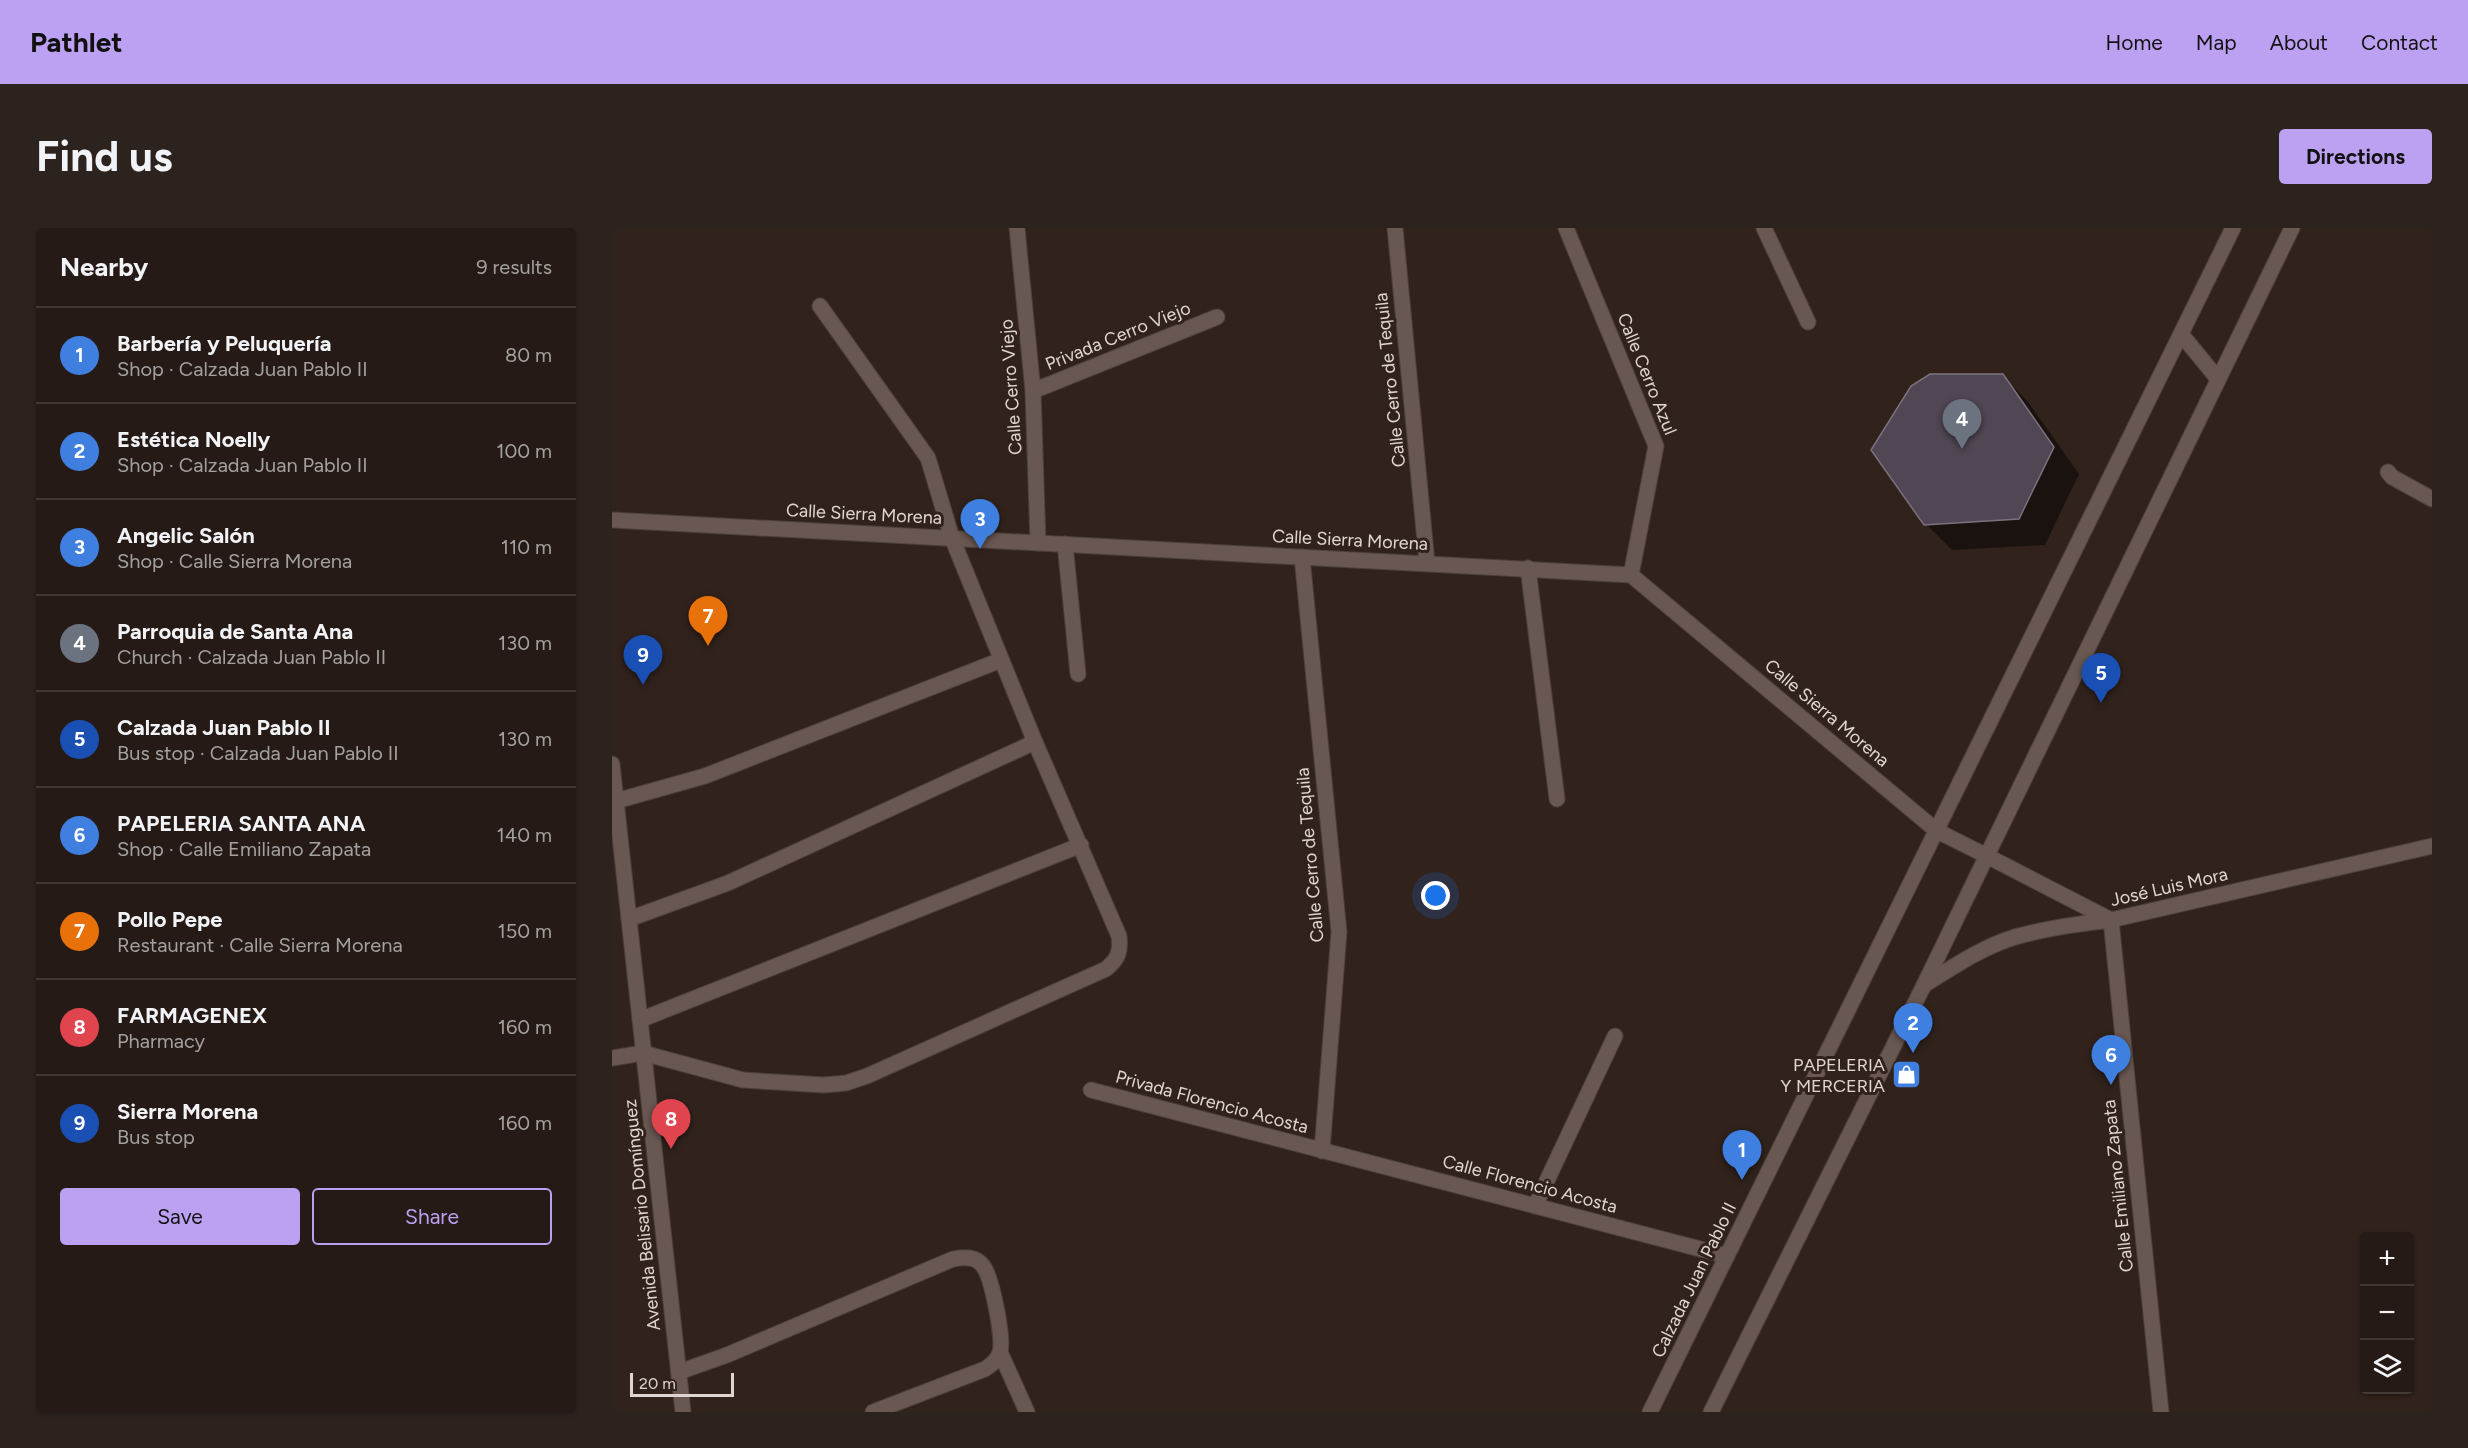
<!DOCTYPE html>
<html lang="en">
<head>
<meta charset="utf-8">
<style>
  body { margin:0; font-family:Figtree,sans-serif; background:#2d231e; color:#f1f3f6 }
  .controls { position:absolute; right:18px; bottom:18px; display:grid; overflow:hidden; border-radius:6px; box-shadow:0 2px 4px #0004 }
  .controls button { width:54px; height:54px; display:grid; place-items:center; padding:0; border:0; border-bottom:2px solid #423834; background:#251a15; color:#f1f3f6; font:30px sans-serif }
  .scale { position:absolute; left:18px; bottom:15px; width:104px; box-sizing:border-box; padding-left:6px; border:3px solid #e0d5d1; border-top:0; font-size:16px; line-height:21px; white-space:nowrap; color:#e0d5d1; -webkit-text-stroke:4px #31221c; paint-order:stroke }
  .you { position:absolute; left:824px; top:668px; width:21px; height:21px; margin:-15px; border:4px solid #fff; border-radius:50%; background:#1a73e8; box-shadow:0 0 0 9px #1a73e833 }
  .badge { display:grid; place-items:center; width:39px; height:39px; border-radius:50%; background:#bca0f2; color:#fff; font-size:20px; font-weight:700 }
  .pin { position:absolute; translate:-50% -50px; filter:drop-shadow(0 2px 3px #0008) }
  .pin::after { content:''; position:absolute; top:32px; width:21px; height:18px; background:inherit; clip-path:polygon(0 0,100% 0,50% 100%) }
  .list { margin:0; padding:0; list-style:none }
  h2 { display:flex; justify-content:space-between; align-items:center; height:78px; margin:0; padding:0 24px; font-size:26px }
  h2 small { font-size:20px; font-weight:400; color:#a3a1a0 }
  .list li { display:grid; grid-template-columns:39px 1fr auto; gap:18px; align-items:center; box-sizing:border-box; height:96px; padding:0 24px; border-top:2px solid #423834 }
  .list b { display:block; font-size:22px; white-space:nowrap }
  .list p { margin:0; font-size:20px; white-space:nowrap; color:#a3a1a0 }
  .list em { font-size:20px; font-style:normal; color:#a3a1a0 }
  .actions { display:flex; gap:12px; padding:18px 24px }
  .actions a { flex:1; padding:14px 0; border:2px solid #bca0f2; border-radius:6px; text-align:center; font-size:21px; color:#bca0f2 }
  .actions .main { background:#bca0f2; color:#111 }
  .icon { flex:none; width:33px; height:33px; fill:none; stroke:currentColor; stroke-width:2; stroke-linecap:round; stroke-linejoin:round }
  .map { position:relative; flex:none; width:1820px; height:1184px; overflow:hidden; border-radius:6px }
  header { display:flex; align-items:center; gap:36px; box-sizing:border-box; height:84px; padding:0 30px; background:#bca0f2; color:#111 }
  header strong { font-size:28px }
  nav { display:flex; gap:33px; margin-inline-start:auto; font-size:21px }
  .intro { display:flex; align-items:center; justify-content:space-between; box-sizing:border-box; height:144px; padding:0 36px }
  h1 { margin:0; font-size:42px }
  .button { padding:15px 27px; border-radius:6px; background:#bca0f2; color:#111; font-size:21px; font-weight:700 }
  main { display:flex; gap:36px; padding:0 36px }
  aside { flex:1; background:#251a15; border-radius:6px; box-shadow:0 2px 4px #0004 }
  .map>svg:first-child { display:block }
  .shadow { fill:#0007 }
  .building { fill:#514754; stroke:#7c717f; stroke-width:1.5 }
  .lines { fill:none; stroke-linecap:round; stroke-linejoin:round }
  .service-casing { stroke:#4c403c; stroke-width:17 }
  .minor-casing { stroke:#4c403c; stroke-width:17 }
  .tertiary-casing { stroke:#4c403c; stroke-width:17 }
  .secondary-casing { stroke:#4c403c; stroke-width:17 }
  .service { stroke:#695751; stroke-width:15 }
  .minor { stroke:#695751; stroke-width:15 }
  .tertiary { stroke:#695751; stroke-width:15 }
  .secondary { stroke:#695751; stroke-width:15 }
  .labels { text-anchor:middle; dominant-baseline:central; stroke-width:6; stroke-linejoin:round; paint-order:stroke }
  .street-label { font-size:18px; fill:#e0d5d1; stroke:#31221c }
  .poi-label { font-size:18px; fill:#e0d5d1; stroke:#31221c; text-anchor:end }
</style>
</head>
<body>
<header>
<strong>Pathlet</strong>
<nav><a>Home</a><a>Map</a><a>About</a><a>Contact</a></nav>
</header>
<div class="intro"><h1>Find us</h1><a class="button">Directions</a></div>
<main>
<aside>
<h2>Nearby<small>9 results</small></h2>
<ul class="list">
<li><span class="badge" style="background:#3f7fe0">1</span><div><b>Barbería y Peluquería</b><p>Shop · Calzada Juan Pablo II</p></div><em>80 m</em></li>
<li><span class="badge" style="background:#3f7fe0">2</span><div><b>Estética Noelly</b><p>Shop · Calzada Juan Pablo II</p></div><em>100 m</em></li>
<li><span class="badge" style="background:#3f7fe0">3</span><div><b>Angelic Salón</b><p>Shop · Calle Sierra Morena</p></div><em>110 m</em></li>
<li><span class="badge" style="background:#6b7280">4</span><div><b>Parroquia de Santa Ana</b><p>Church · Calzada Juan Pablo II</p></div><em>130 m</em></li>
<li><span class="badge" style="background:#1a4fb4">5</span><div><b>Calzada Juan Pablo II</b><p>Bus stop · Calzada Juan Pablo II</p></div><em>130 m</em></li>
<li><span class="badge" style="background:#3f7fe0">6</span><div><b>PAPELERIA SANTA ANA</b><p>Shop · Calle Emiliano Zapata</p></div><em>140 m</em></li>
<li><span class="badge" style="background:#e8710a">7</span><div><b>Pollo Pepe</b><p>Restaurant · Calle Sierra Morena</p></div><em>150 m</em></li>
<li><span class="badge" style="background:#e0444e">8</span><div><b>FARMAGENEX</b><p>Pharmacy</p></div><em>160 m</em></li>
<li><span class="badge" style="background:#1a4fb4">9</span><div><b>Sierra Morena</b><p>Bus stop</p></div><em>160 m</em></li>
</ul>
<div class="actions"><a class="main">Save</a><a>Share</a></div>
</aside>
<div class="map">
<svg width="1820" height="1184" viewBox="0 0 1820 1184">
  <rect width="100%" height="100%" fill="#31221c"/>
  <path class="shadow" d="M1390 147 1416 174 1467 246 1433 317 1340 322 1314 296Z"/>
  <path class="building" d="M1318 146H1391L1442 219 1407 291 1312 297 1259 222 1299 158Z"/>
  <g class="lines">
    <defs>
      <path id="service" d="M453 316 466 446
        M4 573 93 548 389 432
        M17 691 116 655 423 514
        M28 792 469 617
        M0 830 31 825 131 852 212 857 234 855 255 848 494 741C506 731 509 724 507 708L423 514 340 310
        M388 1124 415 1184
        M67 1144 115 1127 341 1031C352 1029 364 1028 371 1038 380 1049 392 1111 388 1124 386 1132 379 1137 373 1141L261 1184"/>
      <path id="minor" d="M405 0 421 163 426 315
        M783 0 815 335
        M954 0 1044 218 1019 347
        M1152 0 1196 94
        M208 78 316 230 340 310
        M421 163 605 89
        M1776 244 1780 249 1820 271
        M690 329 727 704 710 923
        M916 340 945 571
        M1375 628 1499 692
        M1499 692 1549 1184
        M1312 757C1341 739 1370 719 1403 709 1435 700 1466 696 1499 692L1820 618
        M479 862 1115 1028
        M923 978 1003 808"/>
      <path id="tertiary" d="M0 292 1019 347 1325 603 1375 628"/>
      <path id="secondary" d="M1569 106 1606 151
        M0 536 71 1184
        M1038 1184 1621 0
        M1099 1184 1312 757 1680 0"/>
    </defs>
    <use href="#service" class="service-casing"/>
    <use href="#minor" class="minor-casing"/>
    <use href="#tertiary" class="tertiary-casing"/>
    <use href="#secondary" class="secondary-casing"/>
    <use href="#service" class="service"/>
    <use href="#minor" class="minor"/>
    <use href="#tertiary" class="tertiary"/>
    <use href="#secondary" class="secondary"/>
  </g>
  <defs>
    <symbol id="shop-square" viewBox="-11 -11 22 22"><rect x="-9" y="-9" width="18" height="18" rx="4" fill="#3f7fe0" stroke="#31221c"/><path d="M-5-2.5h2.3a2.7 3.5 0 0 1 5.4 0H5L5.5 6h-11ZM-1.5-2.5h3a1.5 2.3 0 0 0-3 0Z" fill="#fff"/></symbol>
  </defs>
  <g fill-rule="evenodd">
    <use href="#shop-square" x="1278" y="830" width="33" height="33"/>
  </g>
  <g class="labels">
    <g class="street-label">
      <text transform="translate(506 108) rotate(-22)">Privada Cerro Viejo</text>
      <text transform="translate(1035 146) rotate(68)">Calle Cerro Azul</text>
      <text transform="translate(778 152) rotate(-96)">Calle Cerro de Tequila</text>
      <text transform="translate(399 159) rotate(-94)">Calle Cerro Viejo</text>
      <text transform="translate(252 286) rotate(3)">Calle Sierra Morena</text>
      <text transform="translate(738 312) rotate(3)">Calle Sierra Morena</text>
      <text transform="translate(1215 485) rotate(40)">Calle Sierra Morena</text>
      <text transform="translate(698 627) rotate(-95)">Calle Cerro de Tequila</text>
      <text transform="translate(1557 659) rotate(-13)">José Luis Mora</text>
      <text transform="translate(600 874) rotate(15)">Privada Florencio Acosta</text>
      <text transform="translate(918 956) rotate(15)">Calle Florencio Acosta</text>
      <text transform="translate(1506 958) rotate(-96)">Calle Emiliano Zapata</text>
      <text transform="translate(30 987) rotate(-96)">Avenida Belisario Domínguez</text>
      <text transform="translate(1082 1052) rotate(-64)">Calzada Juan Pablo II</text>
    </g>
    <g class="poi-label">
      <text x="1273" y="837">PAPELERIA<tspan x="1273" dy="21">Y MERCERIA</tspan></text>
    </g>
  </g>
</svg>
<div class="controls">
<button>+</button>
<button>−</button>
<button><svg class="icon" aria-label="layers" viewBox="0 0 24 24"><path d="M12 4l9 5-9 5-9-5zM3 14l9 5 9-5"/></svg></button>
</div>
<div class="scale">20 m</div>
<div class="you"></div>
<div class="pin badge" style="left:1130px;top:952px;background:#3f7fe0">1</div>
<div class="pin badge" style="left:1301px;top:825px;background:#3f7fe0">2</div>
<div class="pin badge" style="left:368px;top:321px;background:#3f7fe0">3</div>
<div class="pin badge" style="left:1350px;top:221px;background:#6b7280">4</div>
<div class="pin badge" style="left:1489px;top:475px;background:#1a4fb4">5</div>
<div class="pin badge" style="left:1499px;top:857px;background:#3f7fe0">6</div>
<div class="pin badge" style="left:96px;top:418px;background:#e8710a">7</div>
<div class="pin badge" style="left:59px;top:921px;background:#e0444e">8</div>
<div class="pin badge" style="left:31px;top:457px;background:#1a4fb4">9</div>
</div>
</main>
</body>
</html>
